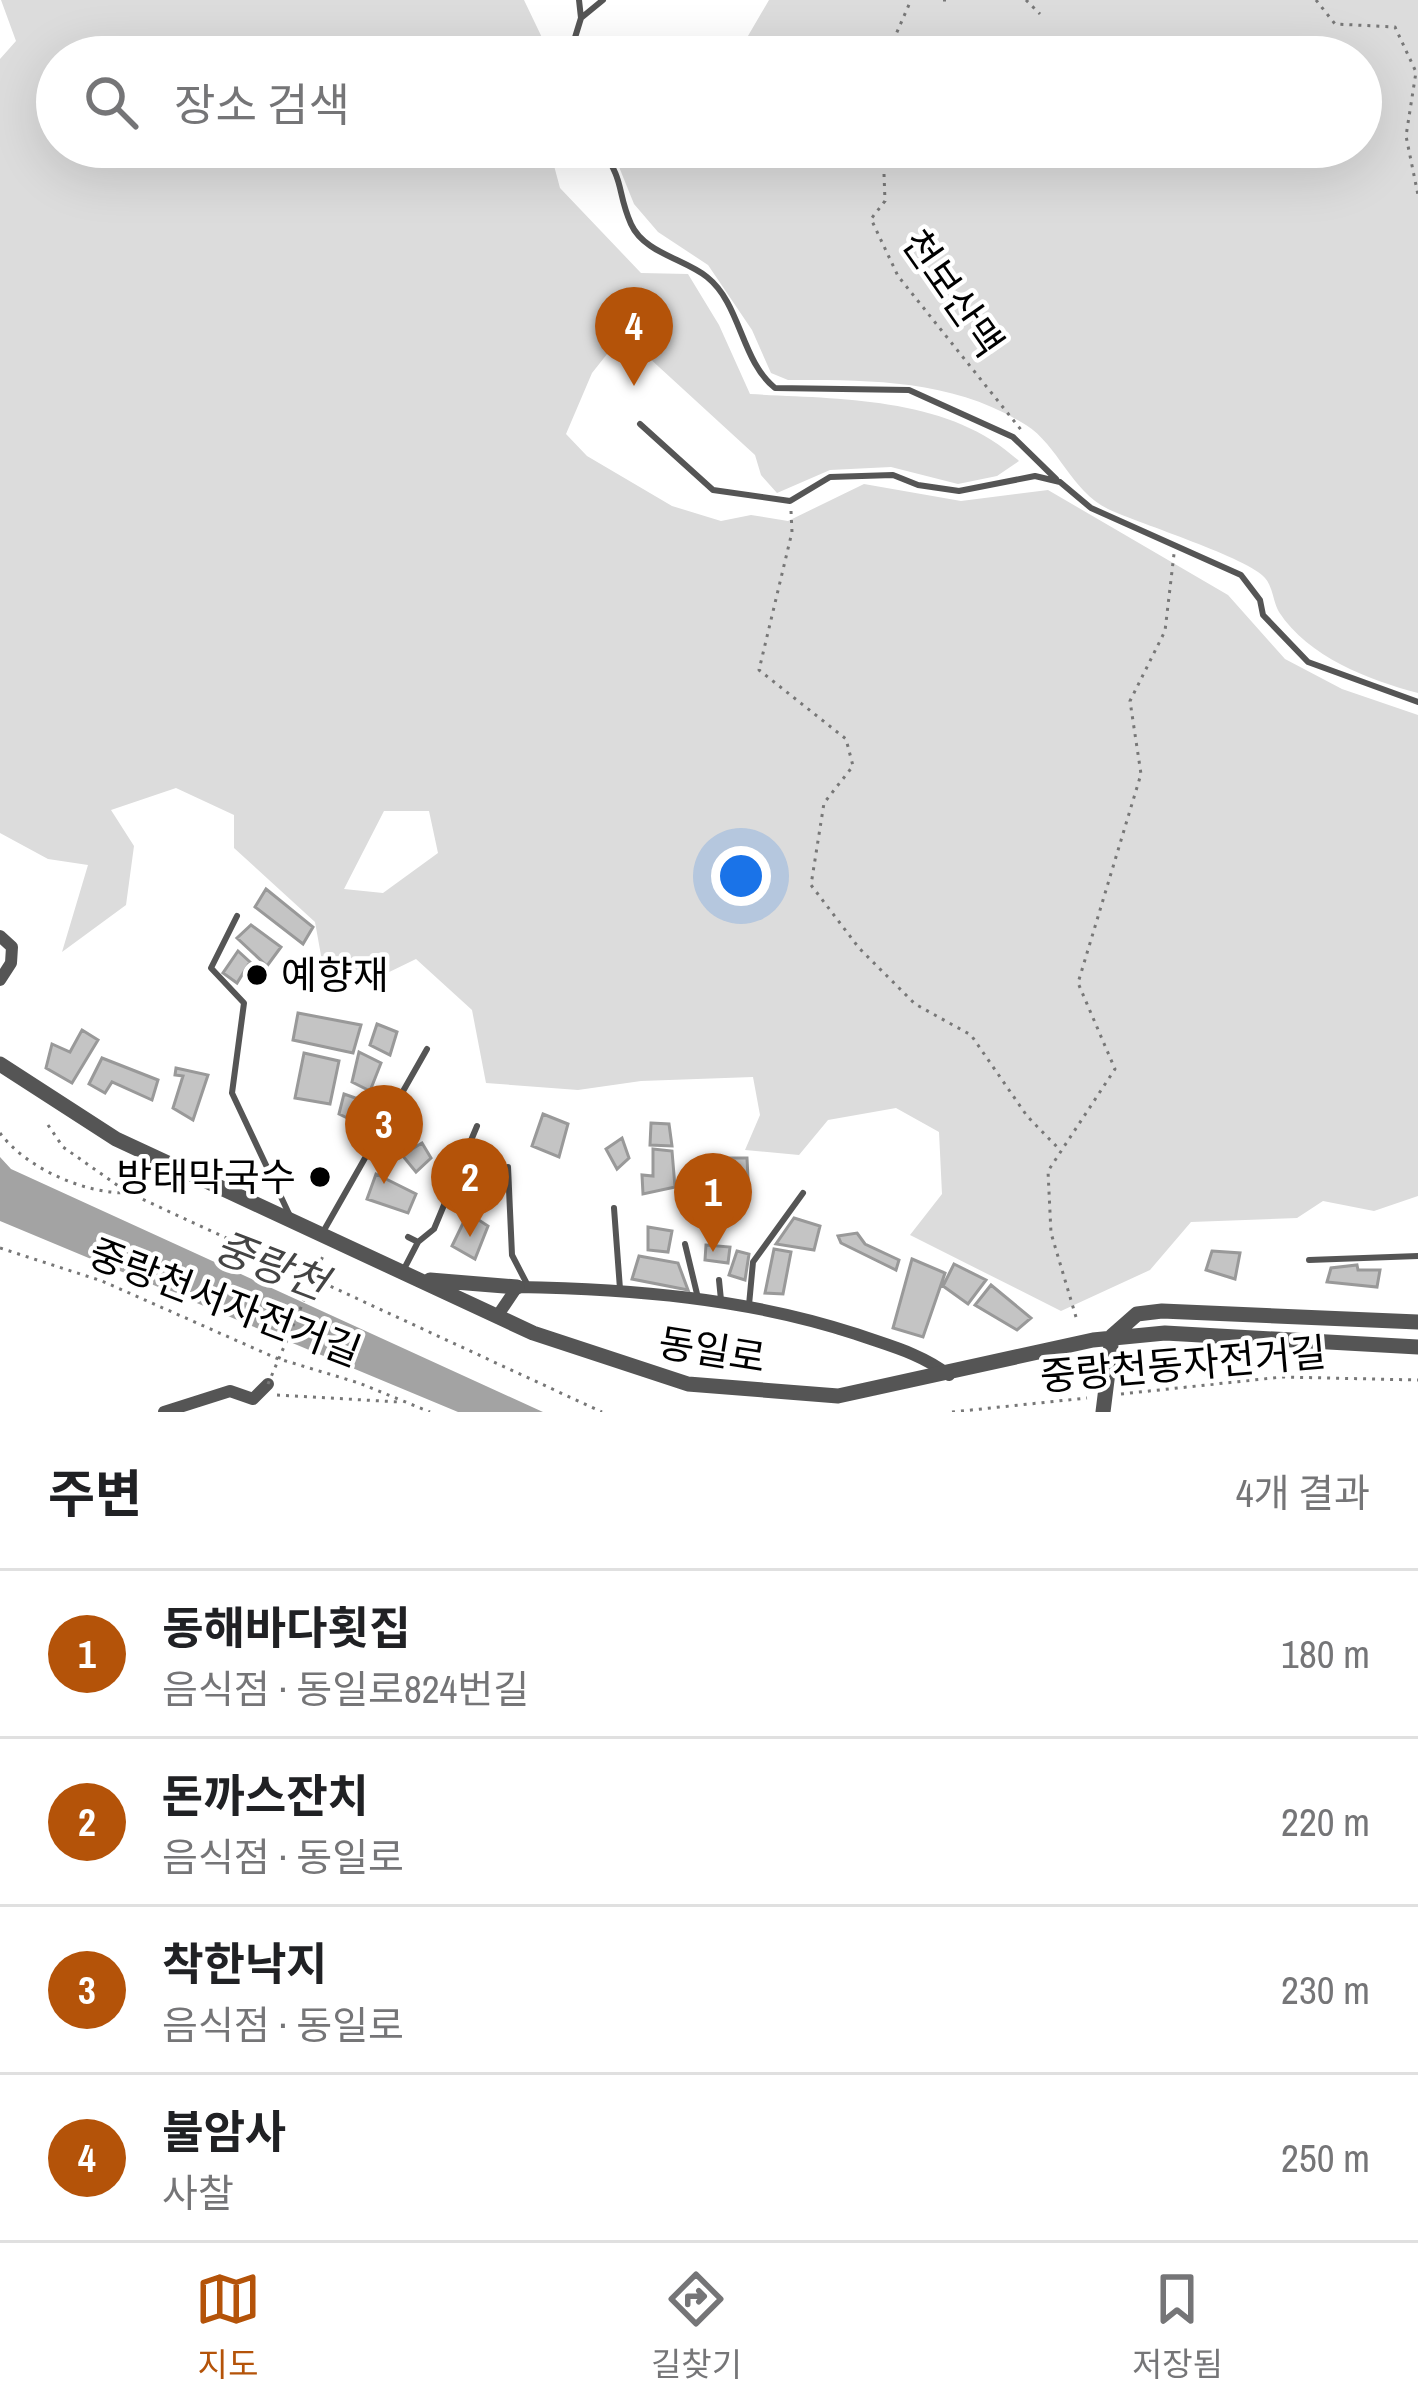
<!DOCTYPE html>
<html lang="ko">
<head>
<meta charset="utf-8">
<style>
  body { margin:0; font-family:"Archivo Narrow","Noto Sans KR",sans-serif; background:#f2f2f2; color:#202124 }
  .you { position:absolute; left:741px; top:876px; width:42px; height:42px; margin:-30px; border:9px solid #fff; border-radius:50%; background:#1a73e8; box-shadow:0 0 0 18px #1a73e833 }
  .badge { display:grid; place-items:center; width:78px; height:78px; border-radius:50%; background:#b45309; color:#fff; font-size:39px; font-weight:700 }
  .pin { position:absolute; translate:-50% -99px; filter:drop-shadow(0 3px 6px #0008) }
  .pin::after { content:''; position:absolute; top:63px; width:42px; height:36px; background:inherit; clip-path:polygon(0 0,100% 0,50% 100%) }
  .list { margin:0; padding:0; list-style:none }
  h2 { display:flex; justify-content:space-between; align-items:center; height:156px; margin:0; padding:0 48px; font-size:51px }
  h2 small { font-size:39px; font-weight:400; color:#757577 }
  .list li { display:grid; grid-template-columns:78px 1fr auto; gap:36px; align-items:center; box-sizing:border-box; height:168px; padding:0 48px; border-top:3px solid #e0e0e0 }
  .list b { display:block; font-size:45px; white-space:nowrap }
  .list p { margin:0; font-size:39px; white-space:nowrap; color:#757577 }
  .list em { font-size:39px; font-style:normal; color:#757577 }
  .icon { flex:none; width:66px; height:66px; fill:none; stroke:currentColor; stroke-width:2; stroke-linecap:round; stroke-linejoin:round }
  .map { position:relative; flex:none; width:1418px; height:1412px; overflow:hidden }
  .search { position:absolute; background:#fff; box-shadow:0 12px 48px #0002; left:36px; right:36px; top:36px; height:132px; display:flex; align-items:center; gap:30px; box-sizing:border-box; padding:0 42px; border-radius:66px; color:#757577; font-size:45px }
  .sheet { height:828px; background:#fff }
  nav { display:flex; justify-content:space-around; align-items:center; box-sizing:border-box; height:168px; border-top:3px solid #e0e0e0; background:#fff; font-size:33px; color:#757577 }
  nav a { display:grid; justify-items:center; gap:6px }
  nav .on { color:#b45309 }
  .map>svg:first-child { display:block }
  .green { fill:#dcdcdc; fill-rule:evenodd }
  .water { fill:#a3a3a3 }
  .building { fill:#c4c4c4; stroke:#999; stroke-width:3 }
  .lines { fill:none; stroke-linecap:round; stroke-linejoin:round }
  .path { stroke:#777; stroke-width:3; stroke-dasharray:3 6; stroke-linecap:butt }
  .service { stroke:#555; stroke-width:6 }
  .minor { stroke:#555; stroke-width:12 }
  .tertiary { stroke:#555; stroke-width:15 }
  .path-bridge { stroke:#777; stroke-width:3; stroke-dasharray:3 6; stroke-linecap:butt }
  .tertiary-bridge { stroke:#555; stroke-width:15 }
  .poi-dot { fill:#000; stroke:#fff; stroke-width:4.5 }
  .labels { text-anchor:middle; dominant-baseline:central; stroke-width:9; stroke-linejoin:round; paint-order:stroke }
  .street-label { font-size:39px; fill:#000; stroke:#fff }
  .poi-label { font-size:39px; fill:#000; stroke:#fff; text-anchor:start }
  .water-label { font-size:42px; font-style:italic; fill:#444; stroke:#fff }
</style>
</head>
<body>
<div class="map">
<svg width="1418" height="1412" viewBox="0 0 1418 1412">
  <rect width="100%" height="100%" fill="#fff"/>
  <path class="green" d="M1 0H524L547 48 544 57H57V147H549L560 188 641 273 688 274 719 325 750 394C839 399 950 396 1019 461L997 476 958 484 891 467 830 470 777 493 761 475 755 455 623 334 592 373 566 434 587 456 672 506 721 521 751 515 788 521 864 484 961 501 1048 490 1228 595 1285 659 1342 689 1418 715V1196L1374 1211 1323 1201 1297 1218 1191 1222 1150 1270 1061 1311 910 1235 942 1194 939 1132 896 1108 828 1120 799 1155 745 1150 760 1115 753 1077 641 1081 578 1090 486 1083 472 1010 416 959 381 976 322 961 315 922 234 848V815L176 788 111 810 134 846 126 905 62 952 88 865 48 859 0 833V59L16 41ZM384 811H429L438 853 383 893 344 889Z
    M769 0H1418V693C1369 680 1308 657 1279 612 1273 602 1273 587 1265 578 1249 558 1140 524 1108 509 1071 491 1058 445 1026 425 953 379 870 380 788 380L771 373 752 330 708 265 658 232 634 204 611 147H1361V57H643L648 49 738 53Z"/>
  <path class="water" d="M0 1157 11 1169 543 1412H458L0 1221Z"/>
  <path class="building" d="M266 889 313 927 303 944 255 907Z
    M251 925 281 947 267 966 237 938Z
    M238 951 250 962 237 983 223 973Z
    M298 1013 361 1025 353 1053 293 1040Z
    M377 1024 397 1032 390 1055 370 1045Z
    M82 1030 98 1040 72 1083 46 1068 52 1044 70 1052Z
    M359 1052 381 1063 370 1091 352 1082Z
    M304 1053 339 1061 330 1104 295 1098Z
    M102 1058 158 1080 152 1100 112 1082 105 1093 89 1084Z
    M176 1068 208 1075 193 1120 173 1108 183 1076 175 1075Z
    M344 1094 370 1103 360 1124 339 1114Z
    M543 1114 568 1124 559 1157 532 1146Z
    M651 1123 669 1124 672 1146 650 1145Z
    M622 1138 629 1158 617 1169 606 1149Z
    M422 1143 431 1158 416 1172 402 1155Z
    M653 1149 672 1151 675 1187 643 1194 642 1175 653 1176Z
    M730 1158H747L748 1179 726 1178Z
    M376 1174 416 1194 408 1213 367 1199Z
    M709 1199 722 1205 718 1233 699 1225Z
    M468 1213 488 1226 475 1259 452 1246Z
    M794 1218 820 1226 814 1250 776 1244Z
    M648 1227 672 1231 668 1252 648 1250Z
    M857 1233 865 1244 899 1260 896 1270 841 1243 838 1236Z
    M706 1245 730 1247 728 1263 705 1260Z
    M774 1249 791 1252 783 1294 765 1293Z
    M737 1251 749 1254 745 1280 729 1275Z
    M1212 1251 1240 1253 1235 1279 1206 1270Z
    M639 1256 678 1263 688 1290 632 1279Z
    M912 1259 945 1273 923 1337 893 1328Z
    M954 1264 986 1280 968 1304 943 1286Z
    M1357 1265 1358 1270H1380L1377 1287 1327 1282 1331 1268Z
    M991 1285 1031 1318 1017 1330 975 1305Z"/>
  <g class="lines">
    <path class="path" d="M943 0H948
      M1026 0 1040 14
      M1316 0 1335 24 1395 27 1416 72 1406 136 1418 195
      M886 57 911 0
      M883 147 885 201 871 219 898 276 1022 431
      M791 511 792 532 759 670 846 739 853 766 824 803 811 885 859 948 915 1004 971 1035 1027 1116 1060 1150
      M48 1125 63 1147 127 1192
      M0 1133C26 1168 84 1194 129 1193L602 1412
      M0 1248 102 1281 276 1358 359 1383 430 1412
      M1076 1317 1051 1233 1048 1171 1115 1069 1078 983 1141 774 1130 701 1165 631 1174 554
      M1121 1394 1282 1377 1418 1380
      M277 1395 399 1402
      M952 1412 1087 1398"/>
    <path class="service" d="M579 0 581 18
      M569 57 581 18 603 0
      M600 147C626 183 616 190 631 224 644 253 685 259 707 277 741 304 741 361 775 388L909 390 1013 437 1056 479
      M640 424 713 490 790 501 830 477 893 475 918 485 959 491 1035 476 1060 482 1091 508 1241 575 1260 600 1263 615 1308 662 1418 702
      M237 916 211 968 244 1003 232 1093 290 1216
      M508 1167 512 1255 527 1284
      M614 1208 620 1289
      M323 1232 427 1049
      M408 1237 418 1242 434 1229 477 1126
      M685 1244 698 1298
      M1309 1260 1418 1256
      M404 1269 418 1242
      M719 1280 721 1300
      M749 1305 753 1262 803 1193"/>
    <path class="minor" d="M0 936 12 947 11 963 0 980
      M498 1315 517 1287C632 1289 746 1298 856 1334 890 1346 920 1353 949 1375
      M164 1412 230 1391 253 1399 268 1384"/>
    <path class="tertiary" d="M0 1064 116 1139 533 1333 688 1384 838 1396 1093 1340 1165 1333 1418 1347
      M430 1280 517 1287
      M1112 1336 1137 1314 1162 1311 1418 1322
      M1108 1372 1112 1336"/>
    <path class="path-bridge" d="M268 1384 323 1256"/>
    <path class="tertiary-bridge" d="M1103 1412 1108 1372"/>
  </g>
  <g class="poi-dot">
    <circle cx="257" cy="975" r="12"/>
    <circle cx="320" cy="1177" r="12"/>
  </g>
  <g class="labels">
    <g class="street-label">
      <text transform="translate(953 293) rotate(55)">천보산맥</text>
      <text transform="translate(225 1302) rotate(21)">중랑천서자전거길</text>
      <text transform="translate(712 1350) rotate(9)">동일로</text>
      <text transform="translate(1183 1364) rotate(-5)">중랑천동자전거길</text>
    </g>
    <g class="poi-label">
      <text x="281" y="975">예향재</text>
      <text x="296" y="1177" text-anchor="end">방태막국수</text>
    </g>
    <g class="water-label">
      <text transform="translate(271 1265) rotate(21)">중랑천</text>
    </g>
  </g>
</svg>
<div class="you"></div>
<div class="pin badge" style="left:713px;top:1252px">1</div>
<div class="pin badge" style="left:470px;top:1237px">2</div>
<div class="pin badge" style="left:384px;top:1184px">3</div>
<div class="pin badge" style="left:634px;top:386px">4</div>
<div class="search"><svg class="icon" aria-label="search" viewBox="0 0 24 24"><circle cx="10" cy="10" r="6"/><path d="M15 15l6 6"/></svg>장소 검색</div>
</div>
<section class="sheet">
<h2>주변<small>4개 결과</small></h2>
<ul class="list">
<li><span class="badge">1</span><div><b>동해바다횟집</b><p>음식점 · 동일로824번길</p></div><em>180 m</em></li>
<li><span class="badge">2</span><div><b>돈까스잔치</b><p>음식점 · 동일로</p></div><em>220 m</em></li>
<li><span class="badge">3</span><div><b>착한낙지</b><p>음식점 · 동일로</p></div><em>230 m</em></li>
<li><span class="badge">4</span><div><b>불암사</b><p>사찰</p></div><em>250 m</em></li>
</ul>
</section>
<nav>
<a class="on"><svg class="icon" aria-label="map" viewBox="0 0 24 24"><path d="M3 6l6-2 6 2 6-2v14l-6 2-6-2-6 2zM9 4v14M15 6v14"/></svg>지도</a>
<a><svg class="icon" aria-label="directions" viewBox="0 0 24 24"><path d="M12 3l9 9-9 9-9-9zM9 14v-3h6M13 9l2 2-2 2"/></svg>길찾기</a>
<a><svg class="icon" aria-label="saved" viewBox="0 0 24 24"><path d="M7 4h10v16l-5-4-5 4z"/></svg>저장됨</a>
</nav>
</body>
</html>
